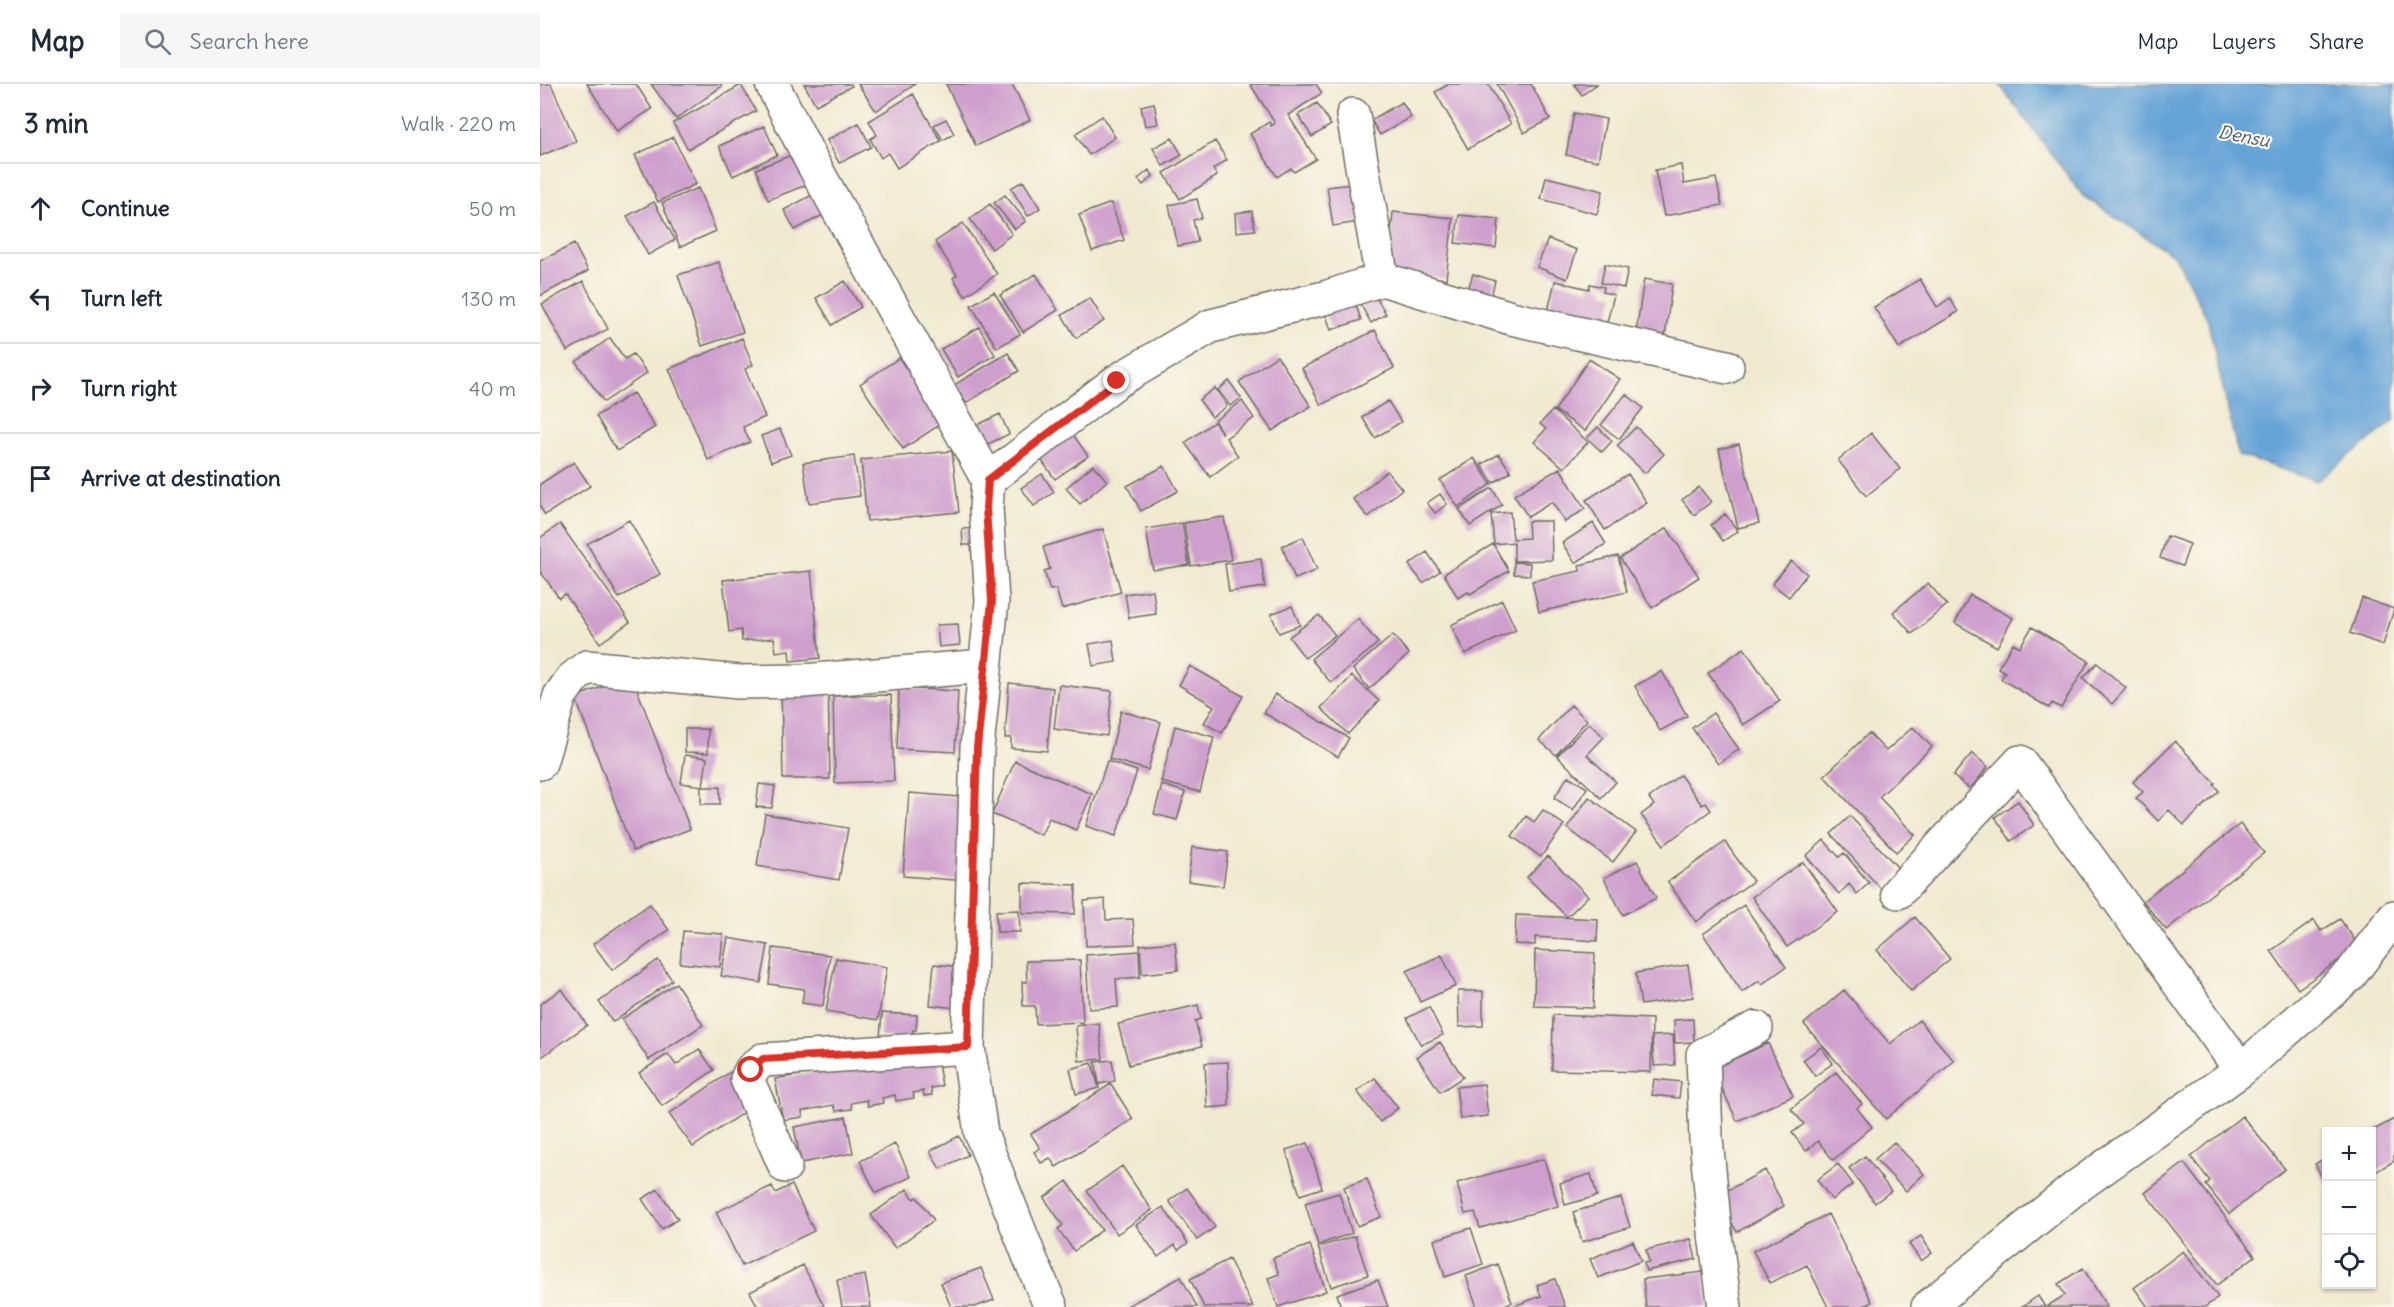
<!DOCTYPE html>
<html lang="en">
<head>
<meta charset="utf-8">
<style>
  body { margin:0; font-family:Delius,sans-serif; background:#f6f6f7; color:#1f2937 }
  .controls { position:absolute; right:18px; bottom:18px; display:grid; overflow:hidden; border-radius:0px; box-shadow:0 2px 4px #0004 }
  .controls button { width:54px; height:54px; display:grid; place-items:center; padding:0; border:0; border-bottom:2px solid #e0e1e3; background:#fff; color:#1f2937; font:30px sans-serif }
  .stop { position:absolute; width:18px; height:18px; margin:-14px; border:4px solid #d93025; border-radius:50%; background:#fff }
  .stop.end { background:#d93025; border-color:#fff; box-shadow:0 2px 6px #0008 }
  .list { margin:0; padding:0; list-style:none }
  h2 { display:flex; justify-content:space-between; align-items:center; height:78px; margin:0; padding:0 24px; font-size:26px }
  h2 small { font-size:20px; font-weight:400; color:#747a83 }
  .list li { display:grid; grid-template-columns:39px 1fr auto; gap:18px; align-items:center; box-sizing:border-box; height:90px; padding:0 24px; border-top:2px solid #e0e1e3 }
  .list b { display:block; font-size:22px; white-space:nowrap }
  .list em { font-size:20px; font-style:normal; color:#747a83 }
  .icon { flex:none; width:33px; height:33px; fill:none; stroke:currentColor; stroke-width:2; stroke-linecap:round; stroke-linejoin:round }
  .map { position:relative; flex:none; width:1854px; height:1223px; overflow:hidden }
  header { display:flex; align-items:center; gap:36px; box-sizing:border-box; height:84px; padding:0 30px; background:#fff; border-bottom:2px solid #e0e1e3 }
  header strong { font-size:28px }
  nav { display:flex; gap:33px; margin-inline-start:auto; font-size:21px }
  .search { width:420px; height:54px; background:#f6f6f7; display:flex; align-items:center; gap:15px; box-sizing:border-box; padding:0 21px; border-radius:0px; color:#747a83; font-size:22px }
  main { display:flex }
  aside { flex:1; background:#fff }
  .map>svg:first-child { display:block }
  .water { fill:#65a3d7; stroke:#486781; stroke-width:1.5 }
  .building { fill:#ce9ecd }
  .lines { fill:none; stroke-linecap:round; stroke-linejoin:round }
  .minor-casing { stroke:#706e65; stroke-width:36 }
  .minor { stroke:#fff; stroke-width:33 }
  .route { stroke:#d93025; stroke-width:8 }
  .labels { text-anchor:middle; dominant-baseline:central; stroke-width:4.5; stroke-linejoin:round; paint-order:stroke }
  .water-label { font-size:18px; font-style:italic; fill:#425b70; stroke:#fbf7ec }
</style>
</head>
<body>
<header>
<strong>Map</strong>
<div class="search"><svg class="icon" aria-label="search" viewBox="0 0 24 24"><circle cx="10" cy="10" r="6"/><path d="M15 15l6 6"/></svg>Search here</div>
<nav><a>Map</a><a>Layers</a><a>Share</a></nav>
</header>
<main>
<aside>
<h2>3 min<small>Walk · 220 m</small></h2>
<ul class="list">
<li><svg class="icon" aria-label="ahead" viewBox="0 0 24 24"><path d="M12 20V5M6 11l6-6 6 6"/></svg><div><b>Continue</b></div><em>50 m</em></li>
<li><svg class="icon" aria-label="left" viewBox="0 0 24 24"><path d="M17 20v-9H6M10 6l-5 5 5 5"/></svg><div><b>Turn left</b></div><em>130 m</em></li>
<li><svg class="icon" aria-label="right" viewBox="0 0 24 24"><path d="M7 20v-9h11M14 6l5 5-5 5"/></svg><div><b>Turn right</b></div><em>40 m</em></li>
<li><svg class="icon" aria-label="arrive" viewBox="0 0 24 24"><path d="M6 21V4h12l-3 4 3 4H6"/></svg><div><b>Arrive at destination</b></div></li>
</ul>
</aside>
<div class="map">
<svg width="1854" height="1223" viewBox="0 0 1854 1223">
  <rect width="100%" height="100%" fill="#fbf7ec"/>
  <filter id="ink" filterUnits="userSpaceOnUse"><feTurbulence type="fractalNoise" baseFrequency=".0167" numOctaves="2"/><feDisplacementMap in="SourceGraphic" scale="12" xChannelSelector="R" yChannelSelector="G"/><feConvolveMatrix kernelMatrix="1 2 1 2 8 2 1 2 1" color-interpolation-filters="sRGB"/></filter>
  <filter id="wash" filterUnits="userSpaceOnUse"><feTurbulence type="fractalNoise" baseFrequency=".008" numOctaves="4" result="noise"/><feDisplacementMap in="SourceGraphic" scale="24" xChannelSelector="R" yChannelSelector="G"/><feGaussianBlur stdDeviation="1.35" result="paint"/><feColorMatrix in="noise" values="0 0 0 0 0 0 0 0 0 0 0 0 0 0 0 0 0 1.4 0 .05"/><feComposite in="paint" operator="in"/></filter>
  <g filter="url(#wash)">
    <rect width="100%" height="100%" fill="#f1ead1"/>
    <path class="water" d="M1459 0H1854V337L1777 397 1698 371 1667 234 1635 172 1543 112Z"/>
    <g id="blocks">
      <path class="building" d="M0 0H11L36 57 0 72Z
        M47 0H96L112 25 77 47Z
        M111 0H181L182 2 136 35Z
        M264 0H311L312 2 276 21Z
        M318 0H375L336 27Z
        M406 0H472L490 36 436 62Z
        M710 0H776L782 9 748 31 776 75 754 88 751 84 737 93 710 50 729 38 731 42 735 39Z
        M909 0H948L971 40 928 65 895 8Z
        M957 0H991L1010 35 984 49Z
        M1034 0H1057L1042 11Z
        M201 1 216 27 148 65 133 39Z
        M373 10 401 57 357 84 348 69 341 74 330 55 337 51 329 37Z
        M862 18 871 33 840 51 831 36Z
        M614 19 618 40 605 42 601 22Z
        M777 19 791 41 772 53 758 31Z
        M1034 29 1066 35 1058 77 1026 71Z
        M562 32 575 53 549 71 535 50Z
        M406 35 414 50 403 56 394 41Z
        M319 39 331 63 299 79 287 56Z
        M224 42 237 71 193 92 179 62Z
        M133 53 156 100 118 118 95 71Z
        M632 54 642 71 623 82 613 64Z
        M675 57 687 76 673 85 677 92 640 115 624 89Z
        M254 70 266 101 228 116 216 85Z
        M1141 81 1144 100 1176 94 1182 121 1124 132 1115 86Z
        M609 86 613 92 603 101 598 95Z
        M1006 93 1063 107 1057 130 1001 115Z
        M483 97 500 124 488 132 471 104Z
        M820 99 826 137 793 142 787 103Z
        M158 104 176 147 140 163 122 119Z
        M272 111 283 131 255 146 244 126Z
        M465 111 486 137 475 145 454 119Z
        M657 115 662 134 653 136 658 158 638 162 629 121Z
        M114 118 135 156 108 171 87 132Z
        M571 119 584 156 552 167 539 131Z
        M450 120 472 150 452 165 430 135Z
        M712 127 715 146 696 148 695 129Z
        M853 128 913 134 906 195 847 188Z
        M919 131 959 135 956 164 915 159Z
        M423 139 457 190 425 212 413 194 417 191 395 158Z
        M1008 155 1037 166 1027 195 997 183Z
        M34 160 48 187 0 212V177Z
        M179 178 203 248 162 262 138 191Z
        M1065 180 1088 185 1084 204 1061 199Z
        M496 190 518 226 483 248 460 211Z
        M933 190 955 197 951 212 928 205Z
        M1104 195 1132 200 1125 253 1096 249Z
        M1380 195 1397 223 1410 214 1418 228 1359 264 1334 223Z
        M43 197 68 245 27 267 2 220Z
        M305 197 321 223 292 241 276 214Z
        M1015 197 1049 205 1050 200 1064 203 1063 208 1074 211 1065 246 1007 231Z
        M454 208 480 250 457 264 431 221Z
        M833 208 846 230 831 239 818 216Z
        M813 213 821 236 791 246 783 223Z
        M550 214 564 237 536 254 522 231Z
        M439 243 455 271 418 293 401 265Z
        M835 246 854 284 781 321 762 284Z
        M70 254 85 275 93 270 107 289 64 318 36 278Z
        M202 254 213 281 205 285 225 333 203 343 210 358 168 376 129 285Z
        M468 269 479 287 426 319 414 301Z
        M737 272 771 322 732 347 699 298Z
        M359 274 391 322 407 336 363 365 320 300Z
        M1049 275 1080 295 1045 347 1015 326Z
        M689 297 701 314 690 322 678 306Z
        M675 304 687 322 672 333 659 316Z
        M93 309 115 343 77 367 56 332Z
        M1086 310 1103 324 1079 355 1061 341Z
        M702 317 714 334 686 354 698 372 670 393 645 359 674 338 683 350 674 337Z
        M848 317 861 338 835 354 822 333Z
        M1013 326 1048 358 1024 384 994 358 1006 345 1000 340Z
        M460 330 469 350 446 361 437 341Z
        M1058 343 1072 357 1062 368 1047 354Z
        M1096 343 1124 370 1105 389 1077 362Z
        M240 345 251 371 231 378 221 352Z
        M532 349 548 372 515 395 499 373Z
        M1331 349 1360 385 1326 412 1298 376Z
        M1199 360 1219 439 1198 444 1179 365Z
        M412 367 419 428 327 437 321 376Z
        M959 370 971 388 953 399 941 381Z
        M314 372 320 412 269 419 263 379Z
        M934 374 951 400 918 423 900 396Z
        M34 378 50 402 5 431 0 423V400Z
        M553 381 567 397 540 420 526 404Z
        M624 382 638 407 601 427 587 402Z
        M1020 384 1045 425 1025 438 1012 418 988 433 974 411Z
        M847 387 862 405 828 433 813 415Z
        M502 390 514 408 494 422 481 404Z
        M1088 390 1107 419 1065 446 1046 416Z
        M1159 403 1171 418 1154 431 1142 416Z
        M952 404 962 421 930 442 919 425Z
        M900 410 907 420 895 429 887 419Z
        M970 428 973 455 989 454 988 437H1011L1012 476 974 477V458L954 460 951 430Z
        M1185 430 1198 447 1183 457 1171 441Z
        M684 433 691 476 651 482 644 439Z
        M89 436 120 490 79 514 47 460Z
        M642 439 649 481 613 486 606 445Z
        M1053 439 1066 460 1035 479 1022 459Z
        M20 440 90 538 60 559 25 510 19 514 0 487V454Z
        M437 444V461H423L422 445Z
        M1127 444 1159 493 1112 524 1080 474Z
        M563 445 581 508 522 525 516 505 510 506 504 487 510 485 503 463Z
        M1627 452 1650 460 1642 482 1620 474Z
        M763 453 777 486 755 495 742 462Z
        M953 460 969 487 930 510 928 508 918 514 904 490Z
        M887 468 900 487 883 499 869 481Z
        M1078 472 1087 508 999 528 992 497 1040 487 1039 481Z
        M721 475 725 503 689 508 685 480Z
        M1251 477 1267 490 1249 513 1232 500Z
        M974 478 990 479V491L974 490Z
        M271 487 280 574 250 577 249 566 236 568 234 554 202 557 201 546 189 548 183 496Z
        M1388 499 1407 521 1372 550 1353 528Z
        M613 506 616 530 589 534 585 510Z
        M1430 511 1473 534 1457 563 1415 539Z
        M1822 514 1854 525 1843 561 1810 549Z
        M962 516 976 546 925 570 911 541Z
        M752 522 760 541 739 549 731 530Z
        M779 531 795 551 765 574 749 553Z
        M818 535 838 559 791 599 771 575Z
        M418 540 420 561 399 563 397 541Z
        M1492 543 1549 577 1521 624 1512 619 1509 624 1461 595 1465 588 1458 584 1473 559 1480 563Z
        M853 551 869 570 829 605 813 585Z
        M573 556 576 578 553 582 549 560Z
        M1204 564 1240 617 1203 641 1168 589Z
        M1557 579 1586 604 1572 620 1543 594Z
        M650 582 703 612 682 649 664 639 674 622 639 601Z
        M1122 587 1147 632 1120 647 1095 602Z
        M92 592 150 745 93 767 35 613Z
        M812 592 839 617 808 650 781 624Z
        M469 599 513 604 507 667 471 664V654H465Z
        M519 601 572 607 567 652 514 645Z
        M241 603H288L290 695H243Z
        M359 604 418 607 415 668 357 665Z
        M735 610 809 654 798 673 724 629Z
        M351 611 354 697 295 699 293 612Z
        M1031 621 1047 636 1016 671 999 656Z
        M581 627 621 638 608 686 569 675Z
        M1173 629 1199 665 1178 680 1152 644Z
        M1049 639 1064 653 1047 671 1076 698 1061 714 1017 672Z
        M635 642 674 653 660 708 621 698Z
        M1373 643 1392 663 1339 713 1375 751 1356 768 1284 692 1329 649 1346 667Z
        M145 645H168V669L145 668Z
        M1635 657 1675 699 1674 701 1679 707 1644 741 1629 726 1618 737 1596 714 1603 708 1593 698Z
        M1432 669 1448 683 1430 705 1413 692Z
        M145 671 167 674 163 702 141 699Z
        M475 677 552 710 536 746 509 734 501 751 452 730Z
        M567 677 597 687 576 752 546 742Z
        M1140 691 1162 721 1166 719 1171 726 1124 761 1101 731 1114 721 1109 714Z
        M1028 692 1047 704 1033 726 1014 714Z
        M219 700 235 702 232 724 216 723Z
        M622 701 645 708 637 736 614 730Z
        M161 703H180V720H161Z
        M369 709 433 714 427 797 363 792Z
        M1049 713 1096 748 1073 778 1027 744Z
        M1478 717 1494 741 1471 757 1455 733Z
        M1003 726 1024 741 1001 773 972 752 986 732 994 738Z
        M225 730 308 744 299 796 217 782Z
        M1310 732 1360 786 1341 805 1291 750Z
        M1700 740 1724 769 1626 846 1603 817Z
        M1284 756 1299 773 1304 769 1329 799 1317 810 1309 800 1299 810 1266 772Z
        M1185 758 1213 797 1156 838 1128 798Z
        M652 763 688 768 683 802 648 797Z
        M1008 772 1048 812 1027 833 987 793Z
        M1097 777 1116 814 1083 831 1064 794Z
        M1263 778 1298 828 1247 863 1212 813Z
        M482 799 536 801 535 830 482 829Z
        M565 815 566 836 593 835 595 860 546 862 544 817Z
        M110 820 129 846 72 886 53 860Z
        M1204 821 1246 883 1222 900 1219 897 1202 908 1163 850Z
        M479 826 480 848H457L456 827Z
        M976 831 1058 835 1057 857 995 853V861L975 860Z
        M1375 833 1410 875 1371 907 1337 866Z
        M1800 835 1819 862 1758 905 1731 867 1774 836 1781 847Z
        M143 847 183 850 180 883 140 879Z
        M188 854 228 861 221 899 181 892Z
        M635 858 638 886 602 890 600 861Z
        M233 864 290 871 283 922 262 919 264 905 229 900Z
        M995 866 1055 869 1053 924 994 922Z
        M599 867 600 893 576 895 578 923 549 925 546 871Z
        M902 871 916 902 880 918 867 887Z
        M296 874 347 883 338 936 286 927Z
        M118 876 132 896 73 938 59 918Z
        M540 876 543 938 496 940 495 922H483L482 898H487L486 877Z
        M394 880 420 883 416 924 390 921Z
        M1148 881 1153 913 1101 921 1096 889Z
        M136 899 163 941 109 976 82 935Z
        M22 905 47 941 0 974V920Z
        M1304 906 1350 960 1379 936 1414 977 1346 1035 1264 940Z
        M918 907H943V942L919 943Z
        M658 921 661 935 655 937 662 962 589 981 578 940Z
        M889 923 903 951 881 961 867 934Z
        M342 929 377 931 376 946H373L372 956 340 953Z
        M1013 931 1112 935 1111 988 1012 986Z
        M1153 935 1154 958 1135 959 1134 936Z
        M559 939 563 975 539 977 536 942Z
        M1133 951 1135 981 1114 982 1112 952Z
        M900 958 923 993 900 1008 877 973Z
        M1228 959 1253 1012 1197 1037 1173 985Z
        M1281 963 1293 979 1275 992 1263 976Z
        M159 965 174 986 122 1022 99 989 128 970 136 981Z
        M396 968 402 1002 391 1004 392 1011 384 1012 383 1007 373 1009 374 1014 356 1017 355 1011 342 1014 343 1019 328 1022 327 1016 311 1019 312 1025 296 1027 294 1021 262 1027 263 1033 243 1036 235 995Z
        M572 976 575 997 559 1000 555 978Z
        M688 978 689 1022 667 1024 665 979Z
        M552 979 559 1004 536 1010 530 985Z
        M190 988 214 1021 153 1063 129 1030Z
        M1296 988 1322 1020 1317 1024 1332 1043 1293 1076 1278 1057 1266 1067 1252 1049 1264 1040 1251 1025Z
        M835 994 858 1024 840 1038 817 1007Z
        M1114 995 1141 998 1139 1014 1112 1011Z
        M571 1000 593 1035 516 1083 510 1074 501 1079 494 1068 500 1064 491 1050Z
        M944 1000 948 1032 920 1035 916 1003Z
        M1702 1032 1745 1085 1689 1130 1666 1101 1670 1097 1651 1073Z
        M306 1033 313 1069 261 1079 254 1043Z
        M1854 1035V1077L1832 1090V1047Z
        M419 1052 428 1071 400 1085 390 1067Z
        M1354 1058 1384 1090 1366 1107 1335 1075Z
        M768 1059 782 1104 760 1111 746 1066Z
        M355 1060 371 1093 336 1109 320 1077Z
        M1325 1072 1351 1107 1335 1119 1309 1084Z
        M1786 1073V1101L1775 1080Z
        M1004 1075 1018 1122 940 1144 935 1128 925 1130 917 1099Z
        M1644 1079 1715 1172 1677 1201 1605 1109Z
        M1298 1080 1313 1100 1292 1116 1277 1096Z
        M582 1082 612 1126 577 1150 547 1107Z
        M1225 1086 1244 1122 1197 1148 1177 1112Z
        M1051 1090 1057 1112 1025 1121 1020 1099Z
        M827 1095 841 1133 817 1142 804 1103Z
        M527 1097 562 1146 534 1167 518 1145 523 1141 504 1114Z
        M252 1101 274 1147 202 1182 176 1128 232 1102 235 1109Z
        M647 1104 675 1143 657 1156 629 1117Z
        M118 1105 138 1135 122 1145 102 1115Z
        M367 1105 374 1115 377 1113 394 1136 355 1164 331 1131Z
        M799 1109 812 1149 778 1161 765 1119Z
        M1081 1114 1090 1143 1042 1158 1033 1128Z
        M623 1123 648 1159 638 1166 635 1161 618 1173 596 1141Z
        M1288 1130 1332 1218 1322 1223H1288L1267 1181 1230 1199 1213 1167Z
        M931 1144 943 1180 905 1193 894 1156Z
        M815 1152 828 1191 791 1203 778 1163Z
        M1381 1152 1392 1169 1381 1177 1369 1160Z
        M1151 1155 1156 1175 1106 1187 1104 1179 1109 1178 1106 1166Z
        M1093 1157 1101 1177 1058 1194 1050 1175Z
        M770 1161 786 1207 738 1223 728 1194 739 1190 733 1174Z
        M1643 1167 1678 1213 1665 1223H1608L1594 1204Z
        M689 1175 713 1223H664L650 1195Z
        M958 1180 972 1218 959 1223H937L926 1192Z
        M263 1181 284 1222 218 1223 210 1208Z
        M441 1184 454 1216 435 1223H411L401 1199Z
        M1543 1184 1567 1223H1506L1525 1211 1518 1200Z
        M1164 1188 1168 1223H1106L1103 1195Z
        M325 1191 331 1223H302L297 1196Z
        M641 1193 657 1223H585Z
        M1015 1195 1025 1223H971L1001 1212 997 1201Z
        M838 1196 848 1223H801L797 1210Z
        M1498 1212 1505 1223H1482Z"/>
    </g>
  </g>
  <g filter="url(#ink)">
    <use href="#blocks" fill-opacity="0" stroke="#706e65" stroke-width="1.5"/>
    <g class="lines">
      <defs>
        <path id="minor" d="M232 0 272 78 448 396 446 424 452 517 437 664 428 963 441 1049 490 1174 511 1223
          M813 31 842 195
          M448 396 577 297 671 242 788 213 842 195 971 234 1187 283
          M0 679 20 612 32 595 47 583 199 598 263 597 445 582
          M1358 808 1480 678 1701 986
          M245 1082 207 995 211 986 223 976 428 963
          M1185 1223 1176 1158 1166 1055 1163 971 1216 944
          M1388 1223 1535 1104 1701 986 1810 891 1854 833"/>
      </defs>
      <use href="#minor" class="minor-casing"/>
      <use href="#minor" class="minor"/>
    </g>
  </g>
  <g class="lines" filter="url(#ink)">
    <path class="route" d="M211 986 223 975 428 963 437 664 452 517 446 424 448 396 577 297"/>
  </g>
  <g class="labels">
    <g class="water-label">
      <text transform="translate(1704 52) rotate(11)">Densu</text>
    </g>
  </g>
</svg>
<div class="controls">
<button>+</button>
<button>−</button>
<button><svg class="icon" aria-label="locate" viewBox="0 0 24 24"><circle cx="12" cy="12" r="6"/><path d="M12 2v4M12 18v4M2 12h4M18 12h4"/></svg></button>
</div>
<div class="stop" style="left:211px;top:986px"></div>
<div class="stop end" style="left:577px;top:297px"></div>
</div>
</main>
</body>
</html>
